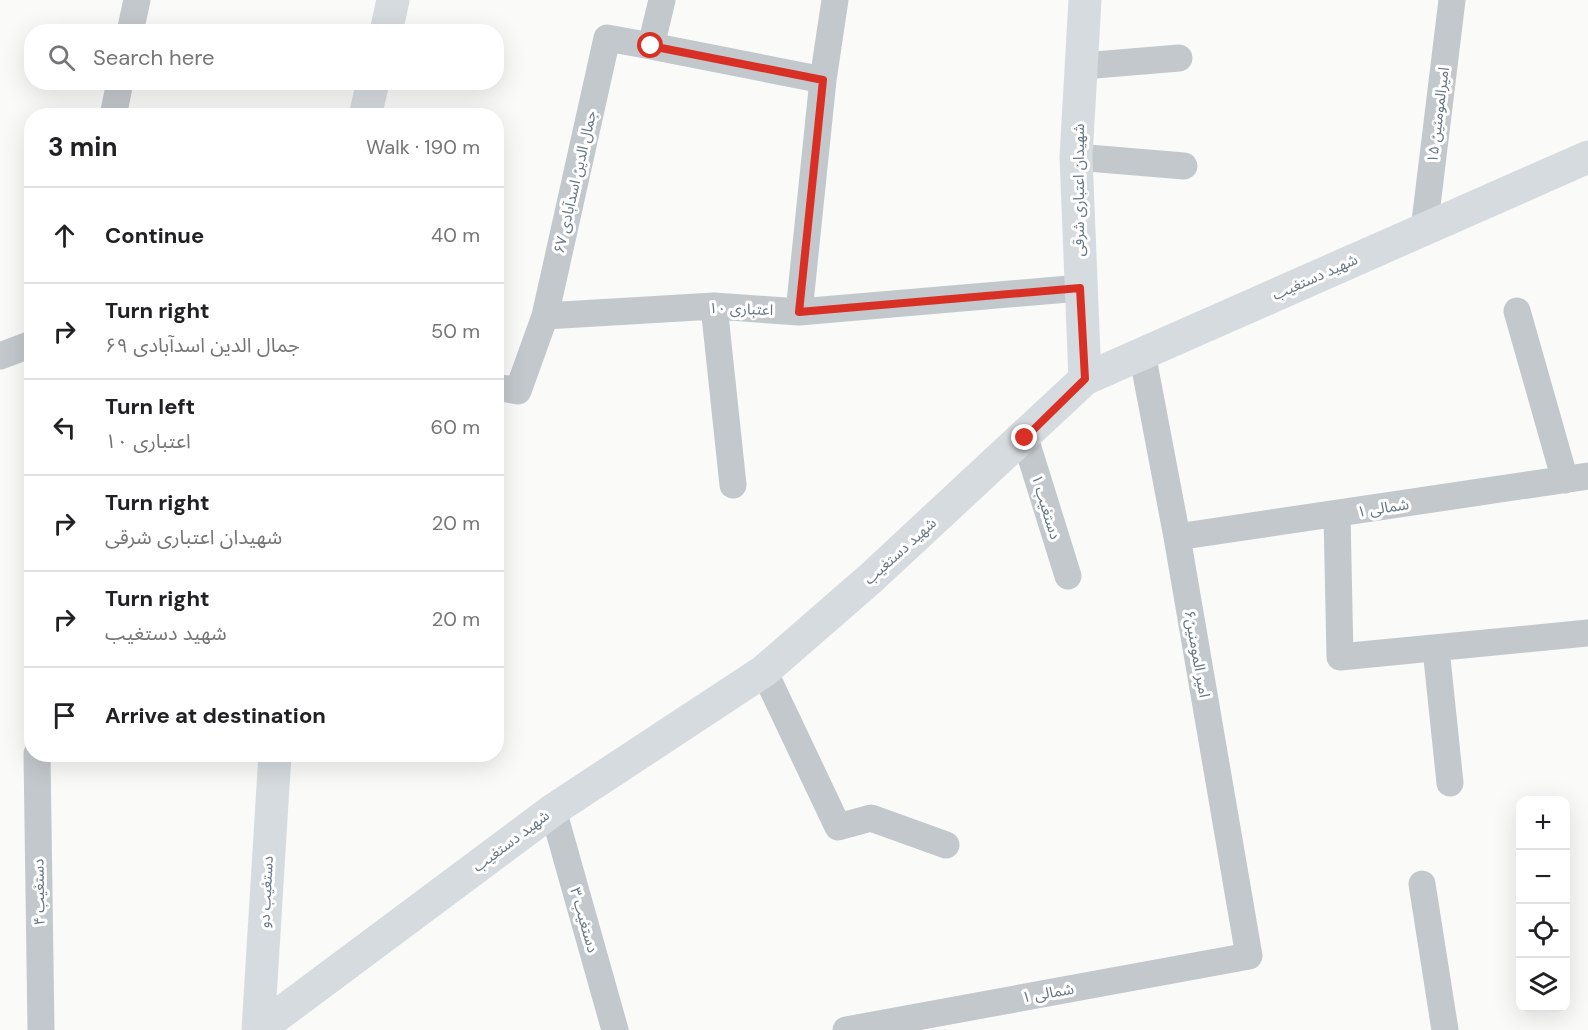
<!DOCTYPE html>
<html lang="en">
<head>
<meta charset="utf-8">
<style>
  body { margin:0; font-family:"DM Sans","Noto Sans Arabic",sans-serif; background:#f2f2f2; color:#202124 }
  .controls { position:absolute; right:18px; bottom:18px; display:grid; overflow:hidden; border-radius:12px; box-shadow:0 6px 24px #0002 }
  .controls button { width:54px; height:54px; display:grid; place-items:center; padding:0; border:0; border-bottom:2px solid #e0e0e0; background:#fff; color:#202124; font:30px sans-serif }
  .stop { position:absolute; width:18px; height:18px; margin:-14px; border:4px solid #d93025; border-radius:50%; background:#fff }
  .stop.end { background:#d93025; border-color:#fff; box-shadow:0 2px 6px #0008 }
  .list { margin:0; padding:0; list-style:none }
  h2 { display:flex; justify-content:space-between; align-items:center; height:78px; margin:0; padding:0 24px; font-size:26px }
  h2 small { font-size:20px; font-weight:400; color:#757577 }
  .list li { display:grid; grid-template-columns:39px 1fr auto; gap:18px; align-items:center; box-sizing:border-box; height:96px; padding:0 24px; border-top:2px solid #e0e0e0 }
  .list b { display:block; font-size:22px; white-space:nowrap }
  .list p { margin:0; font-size:20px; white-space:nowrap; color:#757577 }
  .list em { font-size:20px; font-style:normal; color:#757577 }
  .icon { flex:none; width:33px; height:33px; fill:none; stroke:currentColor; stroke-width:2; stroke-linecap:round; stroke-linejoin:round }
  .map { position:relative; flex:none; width:1588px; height:1030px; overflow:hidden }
  .search { position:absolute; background:#fff; box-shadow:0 6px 24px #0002; left:24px; top:24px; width:480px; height:66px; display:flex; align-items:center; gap:15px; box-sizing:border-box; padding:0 21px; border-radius:24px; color:#757577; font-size:22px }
  .panel { position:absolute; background:#fff; box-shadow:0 6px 24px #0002; left:24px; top:108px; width:480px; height:654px; border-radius:24px }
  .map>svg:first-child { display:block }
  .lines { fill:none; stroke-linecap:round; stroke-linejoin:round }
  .street { stroke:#c3c8cc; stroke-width:27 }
  .secondary { stroke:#d6dbdf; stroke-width:33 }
  .route { stroke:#d93025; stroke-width:8 }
  .labels { text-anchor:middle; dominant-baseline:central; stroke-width:6; stroke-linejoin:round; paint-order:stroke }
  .street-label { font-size:15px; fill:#657683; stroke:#fff }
</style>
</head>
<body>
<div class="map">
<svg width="1588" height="1030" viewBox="0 0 1588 1030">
  <rect width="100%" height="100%" fill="#fafaf8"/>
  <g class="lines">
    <path class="street" d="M130 32 137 0
      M651 46 823 80
      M1083 66 1179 58
      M113 116 120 82
      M1076 157 1184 166
      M1424 230 1452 0
      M714 306 733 485
      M1517 311 1565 480
      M799 312 823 80 835 0
      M545 316 714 306 799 312 1080 288
      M0 356 32 344
      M496 387 518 391 545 316 607 38 651 46 662 0
      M1025 438 1068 576
      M1337 515 1340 657 1588 633
      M1177 537 1588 476
      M1436 649 1450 783
      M764 671 838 827 871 818 946 845
      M37 754 41 1030
      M553 810 615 1030
      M1422 884 1445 1030
      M846 1030 1249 956 1177 537 1142 353"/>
    <path class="secondary" d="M386 32 393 0
      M365 116 373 82
      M1085 379 1076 157 1085 0
      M258 1030 553 810 764 671 871 578 1085 379 1588 157
      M258 1030 275 754"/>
  </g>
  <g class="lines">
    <path class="route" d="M651 46 823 80 799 312 1080 288 1085 379 1025 438"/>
  </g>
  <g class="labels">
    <g class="street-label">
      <text transform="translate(1438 115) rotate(-83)">امیرالمومنین ۱۵</text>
      <text transform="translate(575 182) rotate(-77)">جمال الدین اسدآبادی ۶۷</text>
      <text transform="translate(1079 190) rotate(-90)">شهیدان اعتباری شرقی</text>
      <text transform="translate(1315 277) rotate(-24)">شهید دستغیب</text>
      <text transform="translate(741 309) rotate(2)">اعتباری ۱۰</text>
      <text transform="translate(1046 507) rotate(73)">دستغیب ۱</text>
      <text transform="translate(1383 508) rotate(-9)">شمالی ۱</text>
      <text transform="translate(900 551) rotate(-42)">شهید دستغیب</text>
      <text transform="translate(1197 654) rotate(80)">امیر المومنین۶</text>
      <text transform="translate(511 841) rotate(-37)">شهید دستغیب</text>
      <text transform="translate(39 892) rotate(-91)">دستغیب ۴</text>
      <text transform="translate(266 892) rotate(-87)">دستغیب دو</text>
      <text transform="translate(584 920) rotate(74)">دستغیب ۳</text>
      <text transform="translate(1048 993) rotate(-10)">شمالی ۱</text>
    </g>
  </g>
</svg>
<div class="controls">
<button>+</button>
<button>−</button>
<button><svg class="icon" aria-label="locate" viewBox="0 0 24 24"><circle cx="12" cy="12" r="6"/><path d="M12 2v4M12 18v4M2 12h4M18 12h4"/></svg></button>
<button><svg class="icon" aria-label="layers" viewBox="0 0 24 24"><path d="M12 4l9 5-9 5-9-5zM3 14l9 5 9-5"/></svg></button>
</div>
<div class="stop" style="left:651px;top:46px"></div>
<div class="stop end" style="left:1025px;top:438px"></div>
<div class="search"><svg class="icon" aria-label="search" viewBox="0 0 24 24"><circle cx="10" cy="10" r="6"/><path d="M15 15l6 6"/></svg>Search here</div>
<section class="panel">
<h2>3 min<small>Walk · 190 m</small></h2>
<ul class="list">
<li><svg class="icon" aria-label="ahead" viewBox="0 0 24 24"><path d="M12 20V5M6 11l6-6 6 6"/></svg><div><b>Continue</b></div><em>40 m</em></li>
<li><svg class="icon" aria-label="right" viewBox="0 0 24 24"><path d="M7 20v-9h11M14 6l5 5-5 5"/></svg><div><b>Turn right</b><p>جمال الدین اسدآبادی ۶۹</p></div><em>50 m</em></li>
<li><svg class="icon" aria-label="left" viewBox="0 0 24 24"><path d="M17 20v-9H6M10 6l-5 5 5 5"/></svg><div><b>Turn left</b><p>اعتباری ۱۰</p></div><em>60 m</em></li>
<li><svg class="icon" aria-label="right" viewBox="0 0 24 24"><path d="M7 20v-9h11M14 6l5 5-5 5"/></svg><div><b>Turn right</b><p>شهیدان اعتباری شرقی</p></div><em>20 m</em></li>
<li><svg class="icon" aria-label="right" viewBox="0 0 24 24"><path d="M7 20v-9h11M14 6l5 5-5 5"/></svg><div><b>Turn right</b><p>شهید دستغیب</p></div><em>20 m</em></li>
<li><svg class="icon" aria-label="arrive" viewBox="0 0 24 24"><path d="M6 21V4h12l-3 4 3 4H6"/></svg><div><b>Arrive at destination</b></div></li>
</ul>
</section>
</div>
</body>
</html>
